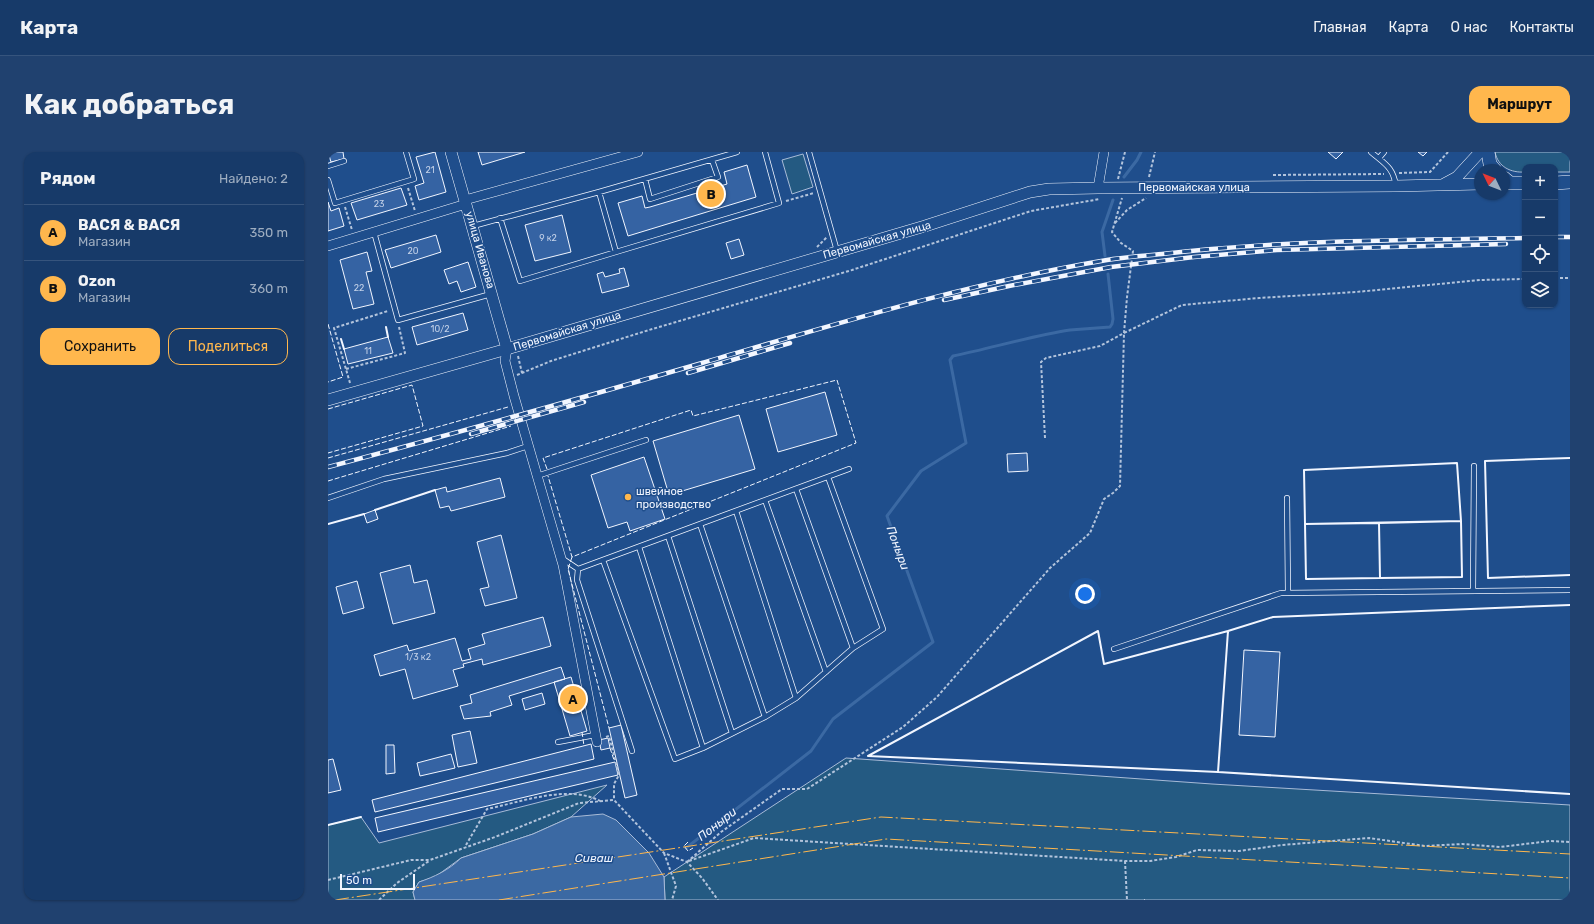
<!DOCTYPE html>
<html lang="ru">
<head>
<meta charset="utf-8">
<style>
  body { margin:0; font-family:Rubik,sans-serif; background:#20416f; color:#f1f3f6 }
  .controls { position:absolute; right:12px; top:12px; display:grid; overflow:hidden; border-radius:8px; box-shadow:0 1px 3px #0004 }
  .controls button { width:36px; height:36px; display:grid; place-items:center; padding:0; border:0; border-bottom:1px solid #36547d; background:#173a69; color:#f1f3f6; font:20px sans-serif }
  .compass { position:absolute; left:1146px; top:12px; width:36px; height:36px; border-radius:50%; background:#173a69; box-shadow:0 1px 3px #0004; rotate:313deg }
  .scale { position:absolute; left:12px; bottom:10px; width:75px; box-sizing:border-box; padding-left:4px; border:2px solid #f2f6ff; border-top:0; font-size:11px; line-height:14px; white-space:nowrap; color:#f2f6ff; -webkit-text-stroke:3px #1f4e8c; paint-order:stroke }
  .you { position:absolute; left:757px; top:442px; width:14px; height:14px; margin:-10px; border:3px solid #fff; border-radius:50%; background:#1a73e8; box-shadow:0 0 0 6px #1a73e833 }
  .badge { display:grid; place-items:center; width:26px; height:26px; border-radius:50%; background:#ffb74d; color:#111; font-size:13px; font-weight:700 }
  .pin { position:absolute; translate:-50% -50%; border:2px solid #fff; box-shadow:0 1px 4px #0006 }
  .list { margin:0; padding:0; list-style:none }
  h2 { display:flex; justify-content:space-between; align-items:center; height:52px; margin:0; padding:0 16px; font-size:17px }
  h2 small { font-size:13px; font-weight:400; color:#9eadc0 }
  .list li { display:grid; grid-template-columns:26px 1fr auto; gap:12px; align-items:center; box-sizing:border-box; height:56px; padding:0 16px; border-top:1px solid #36547d }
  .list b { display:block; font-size:15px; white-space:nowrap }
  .list p { margin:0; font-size:13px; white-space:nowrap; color:#9eadc0 }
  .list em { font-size:13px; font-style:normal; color:#9eadc0 }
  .actions { display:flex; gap:8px; padding:12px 16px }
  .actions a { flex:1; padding:9px 0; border:1px solid #ffb74d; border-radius:12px; text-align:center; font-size:14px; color:#ffb74d }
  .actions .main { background:#ffb74d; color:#111 }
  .icon { flex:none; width:22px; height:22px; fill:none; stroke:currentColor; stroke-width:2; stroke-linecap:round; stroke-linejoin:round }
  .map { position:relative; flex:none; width:1242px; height:748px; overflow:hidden; border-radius:12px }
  header { display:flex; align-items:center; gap:24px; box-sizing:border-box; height:56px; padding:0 20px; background:#173a69; border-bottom:1px solid #36547d }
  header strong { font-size:19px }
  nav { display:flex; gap:22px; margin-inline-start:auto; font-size:14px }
  .intro { display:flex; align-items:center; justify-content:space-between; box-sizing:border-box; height:96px; padding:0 24px }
  h1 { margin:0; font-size:28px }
  .button { padding:10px 18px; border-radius:12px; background:#ffb74d; color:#111; font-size:14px; font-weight:700 }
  main { display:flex; gap:24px; padding:0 24px }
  aside { flex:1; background:#173a69; border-radius:12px; box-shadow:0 1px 3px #0004 }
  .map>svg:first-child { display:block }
  .green { fill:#245a82; stroke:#a8bbd7 }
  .water { fill:#3b69a3; stroke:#a8bbd7 }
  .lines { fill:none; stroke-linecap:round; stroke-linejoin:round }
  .stream { stroke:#3b69a3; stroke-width:3 }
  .building { fill:#3563a3; stroke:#f2f6ff }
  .service-casing { stroke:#f2f6ff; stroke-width:6 }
  .minor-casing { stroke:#f2f6ff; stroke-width:10 }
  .tertiary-casing { stroke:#f2f6ff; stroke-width:12 }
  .secondary-casing { stroke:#f2f6ff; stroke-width:14 }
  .path { stroke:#b3c4dc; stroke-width:2; stroke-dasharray:3 2; stroke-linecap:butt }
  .service { stroke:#1f4e8c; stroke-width:4.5 }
  .minor { stroke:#1f4e8c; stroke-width:9 }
  .tertiary { stroke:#1f4e8c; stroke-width:11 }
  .secondary { stroke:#1f4e8c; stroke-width:13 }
  .rail-casing { stroke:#f2f6ff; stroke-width:4.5 }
  .rail { stroke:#1f4e8c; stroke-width:3; stroke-dasharray:9; stroke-linecap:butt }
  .fence { stroke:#f2f6ff; stroke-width:1; stroke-dasharray:5 2; stroke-linecap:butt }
  .wall { stroke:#f2f6ff; stroke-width:2 }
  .power { stroke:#ffb74d; stroke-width:1; stroke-dasharray:14 3 2 3; stroke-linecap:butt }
  .poi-dot { fill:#ffb74d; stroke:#1f4e8c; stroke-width:1.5 }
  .labels { text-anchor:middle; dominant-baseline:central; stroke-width:3; stroke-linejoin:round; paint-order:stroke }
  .number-label { font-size:9px; fill:#c3d1e8 }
  .street-label { font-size:11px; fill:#f2f6ff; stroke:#1f4e8c }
  .poi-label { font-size:11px; fill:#f2f6ff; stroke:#1f4e8c; text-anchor:start }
  .water-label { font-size:12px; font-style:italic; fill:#f2f6ff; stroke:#1f4e8c }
</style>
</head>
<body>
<header>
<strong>Карта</strong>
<nav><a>Главная</a><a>Карта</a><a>О нас</a><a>Контакты</a></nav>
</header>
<div class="intro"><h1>Как добраться</h1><a class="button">Маршрут</a></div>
<main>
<aside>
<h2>Рядом<small>Найдено: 2</small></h2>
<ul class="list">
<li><span class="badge">A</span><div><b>ВАСЯ &amp; ВАСЯ</b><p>Магазин</p></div><em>350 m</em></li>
<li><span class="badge">B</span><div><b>Ozon</b><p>Магазин</p></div><em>360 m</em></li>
</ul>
<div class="actions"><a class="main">Сохранить</a><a>Поделиться</a></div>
</aside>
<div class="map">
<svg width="1242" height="748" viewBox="0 0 1242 748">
  <rect width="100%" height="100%" fill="#1f4e8c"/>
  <path class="green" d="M1167 0H1242V20H1227V15H1197V20C1183 21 1170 15 1167 0Z
    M475 2 485 35 464 42 454 8Z
    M518 606 884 632 1242 653V748H337L336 725Z
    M279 633 243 665 205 682 133 706 107 725 91 730 85 740 87 748H0V673L33 665 51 691Z"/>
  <path class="water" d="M275 662 288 668 321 701 336 725 337 748H87L85 740 91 730C106 725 121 718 133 706L205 682 243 665Z"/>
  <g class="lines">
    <path class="stream" d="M796 25 809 8 813 0
      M777 104 774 80 785 48
      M358 696 483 599 505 567 605 490 559 364 593 319 638 291 622 208 625 204C664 196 703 184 742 178 755 177 768 176 782 175L784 172 785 167 780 122"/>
  </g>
  <path class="building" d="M0 0H15L16 7 3 10Z
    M107 0 118 40 91 48 87 34 96 31 88 5Z
    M150 0H197L154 13Z
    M1000 0H1015L1008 7Z
    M1090 0H1099L1095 4Z
    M419 13 428 45 300 84 290 51 314 44 317 56 322 55 399 32 396 20Z
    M73 36 79 53 29 68 23 51Z
    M0 50 3 59 11 56 16 74 0 79Z
    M234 63 243 100 207 109 197 73Z
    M108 83 113 100 63 116 57 98Z
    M411 87 416 103 403 107 398 91Z
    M39 100 44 119 38 120 46 152 25 157 12 108Z
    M140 110 148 135 133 140 129 129 121 132 116 118Z
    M296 116 301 134 274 141 269 122 275 120 277 125 292 121 291 117Z
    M135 161 140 178 89 193 84 175Z
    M60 185 65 201 20 212 16 197Z
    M497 240 509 283 450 300 438 257Z
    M411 263 427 317 341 343 325 289Z
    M699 301 700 319 680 320 679 302Z
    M316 305 337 367 302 379 299 370 280 376 263 323Z
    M172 326 177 345 123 359 121 354 112 356 107 338 118 335 119 340Z
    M47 358 50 367 39 371 36 362Z
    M173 383 189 446 157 454 152 437 161 435 149 390Z
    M82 413 86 431 99 428 107 461 65 472 52 421Z
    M29 429 36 456 15 462 8 435Z
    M215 465 223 494 155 513 154 507 135 512 136 515 125 518 130 534 85 547 77 517 52 524 46 503 79 493 81 499 127 486 134 509 143 507 140 497 157 492 154 482Z
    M916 498 952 500 947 585 911 583Z
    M233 515 237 527 181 544 184 553 162 560 163 564 136 567 132 554 144 551 142 543Z
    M243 525 259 579 242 584 226 530Z
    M214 541 217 552 197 558 194 547Z
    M293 573 309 643 297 646 281 576Z
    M142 579 149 611 130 615 124 583Z
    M280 586 282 596 273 598 271 588Z
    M263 592 266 607 47 660 44 648Z
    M58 593H66L67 621 58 622Z
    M123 602 127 616 92 624 89 611Z
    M5 607 13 638 0 641V608Z
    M287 610 290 623 50 680 47 666Z"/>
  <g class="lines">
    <defs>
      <path id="service" d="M481 0 509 99
        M1043 0C1057 12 1065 15 1068 34
        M1051 6 1056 0
        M0 14 16 9
        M317 27 322 47 390 25 384 8
        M0 28 7 51 86 27 78 0
        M271 40 288 100 451 51 437 0
        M172 66 192 129 288 100
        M145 74 271 40 409 0
        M46 80 70 168 163 142
        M209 324 318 288
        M468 337 525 496
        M0 346 56 327 179 301 200 294
        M959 346 960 440
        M437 348 498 520
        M408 359 468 546
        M372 372 437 565
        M340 384 404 581
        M311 395 375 596
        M235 407 250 417 521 317
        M275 408 347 607 375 596 437 565 468 546 525 496 555 477 500 325
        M250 417 249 428 304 599
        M1145 439 1146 314
        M786 497 953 441 1242 438
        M230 590 267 583"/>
      <path id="minor" d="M770 36 776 0
        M137 48 310 0
        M0 94 138 52
        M179 197 177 209 186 244 235 413 269 590"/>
      <path id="tertiary" d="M123 0 179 197
        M1116 32 1129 25 1152 0
        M0 248 179 197 597 74 702 40 721 37 770 36 1068 34 1152 32"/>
      <path id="secondary" d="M1160 0 1162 12 1167 18
        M1176 26 1182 31H1197
        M1227 31 1242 30"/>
    </defs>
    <use href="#service" class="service-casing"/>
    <use href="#minor" class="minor-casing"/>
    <use href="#tertiary" class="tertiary-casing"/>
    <use href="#secondary" class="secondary-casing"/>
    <path class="path" d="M1071 21 1102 20 1120 0
      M945 23 1056 22
      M821 25 827 0
      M790 27 797 0
      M80 36 87 59
      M458 49 486 41
      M17 55 24 78
      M787 71 799 58 818 46
      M489 95 499 85
      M1227 126H1242
      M190 204 194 221
      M18 217 77 201 71 175
      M189 223 223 209 321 178 524 118 703 59 772 47
      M22 231 6 176 60 159
      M717 286 713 210 718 206 772 194 796 181 799 145 805 99 793 91 784 80 794 46
      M278 585 281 584 291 623 286 632V648
      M138 693 159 657C193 650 240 632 272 649
      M336 701 348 734 344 748
      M361 709 426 686 797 709H822L848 705 869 698 911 699 954 693 1041 686 1097 694 1134 692 1172 695 1222 689 1242 690
      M797 709 799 748
      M359 710 393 680 454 637H479L575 575 609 545 722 416 762 381 776 347 785 341 792 334 796 181 854 153 931 146 1028 140 1152 128 1197 127
      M0 728 83 708H102L167 685 251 651 286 648 336 701 359 710 374 726 390 748
      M51 748 69 731 101 709
      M816 748H817"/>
    <use href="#service" class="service"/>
    <use href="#minor" class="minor"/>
    <use href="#tertiary" class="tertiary"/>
    <use href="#secondary" class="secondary"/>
    <defs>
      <path id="rail" d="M1227 85H1242
        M616 148 681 134 783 115 866 105 949 98 1178 92
        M360 221 462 191
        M143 282 256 250
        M0 315C125 282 250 247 374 211 508 172 641 131 779 108 797 105 816 104 834 102 955 88 1076 88 1197 86"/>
    </defs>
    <use href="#rail" class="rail-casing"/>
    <use href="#rail" class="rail"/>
    <path class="fence" d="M0 172 15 225 0 230
      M0 257 84 233 95 274 0 301
      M0 306 180 255
      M219 317 215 306 363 258 365 264 509 228 528 291 244 405 220 324
      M0 329 183 274
      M244 405 240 417 281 576
      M254 580 256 594
      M282 596 286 608
      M360 690 356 694 360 699 365 696"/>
    <path class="wall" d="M58 175 60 185
      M13 187 16 197
      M1242 306 1157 309 1160 426 1242 423
      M1129 311 1133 369 977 372 976 318Z
      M47 358 107 338
      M1133 369 1134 425 1052 426 1051 371Z
      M1051 371 1052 426 978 427 977 372Z
      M0 372 36 362
      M770 479 776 512 900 479 890 620 540 604Z
      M900 481V479L945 465 1242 453
      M890 619V620L1242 642
      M0 673 33 665"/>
    <path class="power" d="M7 748 553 665 1242 702
      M171 748 558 687 1242 726"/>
  </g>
  <circle class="poi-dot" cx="300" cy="345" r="4"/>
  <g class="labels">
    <g class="number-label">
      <text x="102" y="18">21</text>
      <text x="51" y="52">23</text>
      <text x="220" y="86">9 к2</text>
      <text x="85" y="99">20</text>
      <text x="31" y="136">22</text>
      <text x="112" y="177">10/2</text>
      <text x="40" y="199">11</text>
      <text x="90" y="505">1/3 к2</text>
    </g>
    <g class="street-label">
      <text x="866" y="35">Первомайская улица</text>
      <text transform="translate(549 88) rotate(-16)">Первомайская улица</text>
      <text transform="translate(152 98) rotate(74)">улица Иванова</text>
      <text transform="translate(239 179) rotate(-17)">Первомайская улица</text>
    </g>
    <g class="poi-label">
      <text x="308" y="339">швейное<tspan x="308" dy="13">производство</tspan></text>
    </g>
    <g class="water-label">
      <text transform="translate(570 396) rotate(70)">Поныри</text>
      <text transform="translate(389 672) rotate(-38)">Поныри</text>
      <text x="266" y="706">Сиваш</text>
    </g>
  </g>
</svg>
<div class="controls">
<button>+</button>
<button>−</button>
<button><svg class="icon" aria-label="locate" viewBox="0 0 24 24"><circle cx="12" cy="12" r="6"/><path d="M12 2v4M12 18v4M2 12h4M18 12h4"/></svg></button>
<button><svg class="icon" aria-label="layers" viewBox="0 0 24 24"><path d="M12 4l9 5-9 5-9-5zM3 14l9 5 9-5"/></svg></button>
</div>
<svg class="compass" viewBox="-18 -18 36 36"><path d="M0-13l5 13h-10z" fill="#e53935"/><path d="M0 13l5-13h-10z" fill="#9eadc0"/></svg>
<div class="scale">50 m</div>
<div class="you"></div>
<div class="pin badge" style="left:245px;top:547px">A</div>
<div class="pin badge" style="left:383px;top:42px">B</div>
</div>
</main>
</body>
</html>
